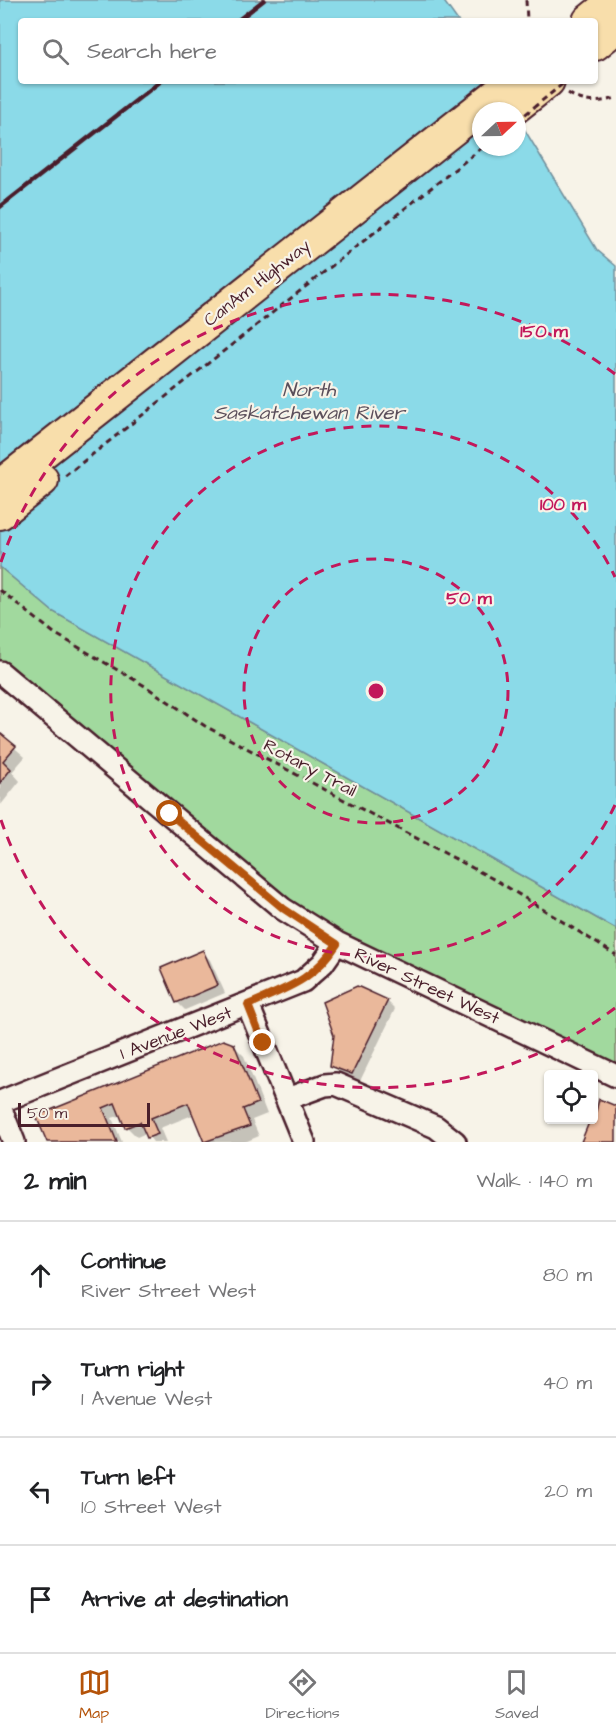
<!DOCTYPE html>
<html lang="en">
<head>
<meta charset="utf-8">
<style>
  body { margin:0; font-family:"Architects Daughter",sans-serif; background:#f2f2f2; color:#202124 }
  .controls { position:absolute; right:18px; bottom:18px; display:grid; overflow:hidden; border-radius:6px; box-shadow:0 2px 4px #0004 }
  .controls button { width:54px; height:54px; display:grid; place-items:center; padding:0; border:0; border-bottom:2px solid #e0e0e0; background:#fff; color:#202124; font:30px sans-serif }
  .compass { position:absolute; left:472px; top:102px; width:54px; height:54px; border-radius:50%; background:#fff; box-shadow:0 2px 4px #0004; rotate:68deg }
  .scale { position:absolute; left:18px; bottom:15px; width:132px; box-sizing:border-box; padding-left:6px; border:3px solid #4a1f2b; border-top:0; font-size:16px; line-height:21px; white-space:nowrap; color:#4a1f2b; -webkit-text-stroke:4px #f7f3e8; paint-order:stroke }
  .stop { position:absolute; width:18px; height:18px; margin:-14px; border:4px solid #b45309; border-radius:50%; background:#fff }
  .stop.end { background:#b45309; border-color:#fff; box-shadow:0 2px 6px #0008 }
  .list { margin:0; padding:0; list-style:none }
  h2 { display:flex; justify-content:space-between; align-items:center; height:78px; margin:0; padding:0 24px; font-size:26px }
  h2 small { font-size:20px; font-weight:400; color:#757577 }
  .list li { display:grid; grid-template-columns:39px 1fr auto; gap:18px; align-items:center; box-sizing:border-box; height:108px; padding:0 24px; border-top:2px solid #e0e0e0 }
  .list b { display:block; font-size:22px; white-space:nowrap }
  .list p { margin:0; font-size:20px; white-space:nowrap; color:#757577 }
  .list em { font-size:20px; font-style:normal; color:#757577 }
  .icon { flex:none; width:33px; height:33px; fill:none; stroke:currentColor; stroke-width:2; stroke-linecap:round; stroke-linejoin:round }
  .map { position:relative; flex:none; width:616px; height:1142px; overflow:hidden }
  .search { position:absolute; background:#fff; box-shadow:0 2px 4px #0004; left:18px; right:18px; top:18px; height:66px; display:flex; align-items:center; gap:15px; box-sizing:border-box; padding:0 21px; border-radius:6px; color:#757577; font-size:22px }
  .sheet { height:510px; background:#fff }
  nav { display:flex; justify-content:space-around; align-items:center; box-sizing:border-box; height:84px; border-top:2px solid #e0e0e0; background:#fff; font-size:16px; color:#757577 }
  nav a { display:grid; justify-items:center; gap:3px }
  nav .on { color:#b45309 }
  .map>svg:first-child { display:block }
  .green { fill:#a1d99e; stroke:#767c64; stroke-width:1.5 }
  .water { fill:#8bdae8; stroke:#718f9c; stroke-width:1.5 }
  .shadow { fill:#0003 }
  .building { fill:#eab89b; stroke:#4a1f2b; stroke-width:1.5 }
  .lines { fill:none; stroke-linecap:round; stroke-linejoin:round }
  .minor-casing { stroke:#4a1f2b; stroke-width:26 }
  .highway-casing { stroke:#4a1f2b; stroke-width:36 }
  .path { stroke:#4a1f2b; stroke-width:3; stroke-dasharray:6 4.5; stroke-linecap:butt }
  .minor { stroke:#f7f3e8; stroke-width:21 }
  .highway { stroke:#f8deab; stroke-width:32 }
  .rail { stroke:#4a1f2b; stroke-width:4.5 }
  .path-bridge { stroke:#4a1f2b; stroke-width:3; stroke-dasharray:6 4.5; stroke-linecap:butt }
  .route { stroke:#b45309; stroke-width:8 }
  .ring { fill:none; stroke:#c2185b; stroke-width:3; stroke-dasharray:10 8 }
  .labels { text-anchor:middle; dominant-baseline:central; stroke-width:4.5; stroke-linejoin:round; paint-order:stroke }
  .street-label { font-size:18px; fill:#4a1f2b; stroke:#f7f3e8 }
  .water-label { font-size:20px; font-style:italic; fill:#5a4e5a; stroke:#f7f3e8 }
  .centre { fill:#c2185b; stroke:#f7f3e8; stroke-width:3 }
  .ring-label { font-size:18px; text-anchor:middle; font-weight:bold; fill:#c2185b; stroke:#f7f3e8; stroke-width:4.5; stroke-linejoin:round; paint-order:stroke }
</style>
</head>
<body>
<div class="map">
<svg width="616" height="1142" viewBox="0 0 616 1142">
  <rect width="100%" height="100%" fill="#f7f3e8"/>
  <filter id="ink" filterUnits="userSpaceOnUse"><feTurbulence type="fractalNoise" baseFrequency=".0167" numOctaves="2"/><feDisplacementMap in="SourceGraphic" scale="12" xChannelSelector="R" yChannelSelector="G"/><feConvolveMatrix kernelMatrix="1 2 1 2 8 2 1 2 1" color-interpolation-filters="sRGB"/></filter>
  <g filter="url(#ink)">
    <path class="green" d="M0 567 52 611 616 929V1080L344 955 0 664Z"/>
    <path class="water" d="M0 0H443L458 21H21V81H495L481 111V147H517V117L597 250 616 266V929L52 611 0 567Z"/>
    <path class="shadow" d="M0 735 25 757 12 772 20 781 0 806Z
      M203 952 210 960 225 993 185 1010 177 1002Z
      M387 1001 395 1009 360 1081 340 1073 332 1065Z
      M233 1045 244 1056 267 1114 252 1120 259 1136 245 1142H206L195 1114 160 1128 166 1142H153L146 1133 137 1137 127 1127 122 1115 112 1118 122 1142H48L38 1117Z"/>
    <path class="building" d="M0 733 16 746 3 761 11 769 0 783Z
      M203 950 218 985 176 1003 161 968Z
      M357 986 388 1000 352 1074 330 1066 334 1035 322 1002Z
      M223 1040 234 1044 258 1103 243 1109 250 1126 204 1142 188 1103 151 1118 158 1134 147 1138 140 1122 125 1128 115 1103 103 1108 117 1142H47L36 1116Z
      M599 1099 616 1106V1142H581L590 1120H594Z"/>
    <g class="lines">
      <defs>
        <path id="minor" d="M0 672 283 909 337 943 616 1076
          M248 1005 304 1142
          M287 1099 325 1085 336 1084 436 1127 455 1142
          M0 1102 303 981 323 963 337 943
          M0 1107 14 1142"/>
        <path id="highway" d="M589 21 615 0
          M595 44 616 27
          M510 111 548 81
          M0 486 514 81
          M0 513 42 480"/>
      </defs>
      <use href="#minor" class="minor-casing"/>
      <use href="#highway" class="highway-casing"/>
      <path class="path" d="M526 0 527 21
        M568 93C585 104 598 103 616 98
        M65 476 483 147
        M0 590 54 633 145 686 205 726 499 882 616 955"/>
      <use href="#minor" class="minor"/>
      <use href="#highway" class="highway"/>
      <path class="rail" d="M237 21 264 0
        M0 207 161 81"/>
      <path class="path-bridge" d="M517 121 565 82"/>
    </g>
  </g>
  <g class="lines" filter="url(#ink)">
    <path class="route" d="M170 814 284 909 337 944C313 981 286 988 248 1005L263 1043"/>
  </g>
  <g class="ring">
    <circle cx="376" cy="691" r="132"/>
    <path d="M615 805A265 265 0 1 1 615 577"/>
    <path d="M615 1008A397 397 0 0 1 1 820M1 562A397 397 0 0 1 615 374"/>
  </g>
  <g class="labels">
    <g class="street-label">
      <text transform="translate(257 283) rotate(-38)">CanAm Highway</text>
      <text transform="translate(310 768) rotate(28)">Rotary Trail</text>
      <text transform="translate(427 986) rotate(25)">River Street West</text>
      <text transform="translate(176 1033) rotate(-21)">1 Avenue West</text>
    </g>
    <g class="water-label">
      <text x="309" y="390">North<tspan x="309" dy="23">Saskatchewan River</tspan></text>
    </g>
  </g>
  <circle cx="376" cy="691" r="9" class="centre"/>
  <g class="ring-label">
    <text x="544" y="337">150 m</text>
    <text x="563" y="510">100 m</text>
    <text x="469" y="604">50 m</text>
  </g>
</svg>
<div class="controls">
<button><svg class="icon" aria-label="locate" viewBox="0 0 24 24"><circle cx="12" cy="12" r="6"/><path d="M12 2v4M12 18v4M2 12h4M18 12h4"/></svg></button>
</div>
<svg class="compass" viewBox="-18 -18 36 36"><path d="M0-13l5 13h-10z" fill="#e53935"/><path d="M0 13l5-13h-10z" fill="#757577"/></svg>
<div class="scale">50 m</div>
<div class="stop" style="left:170px;top:814px"></div>
<div class="stop end" style="left:263px;top:1043px"></div>
<div class="search"><svg class="icon" aria-label="search" viewBox="0 0 24 24"><circle cx="10" cy="10" r="6"/><path d="M15 15l6 6"/></svg>Search here</div>
</div>
<section class="sheet">
<h2>2 min<small>Walk · 140 m</small></h2>
<ul class="list">
<li><svg class="icon" aria-label="ahead" viewBox="0 0 24 24"><path d="M12 20V5M6 11l6-6 6 6"/></svg><div><b>Continue</b><p>River Street West</p></div><em>80 m</em></li>
<li><svg class="icon" aria-label="right" viewBox="0 0 24 24"><path d="M7 20v-9h11M14 6l5 5-5 5"/></svg><div><b>Turn right</b><p>1 Avenue West</p></div><em>40 m</em></li>
<li><svg class="icon" aria-label="left" viewBox="0 0 24 24"><path d="M17 20v-9H6M10 6l-5 5 5 5"/></svg><div><b>Turn left</b><p>10 Street West</p></div><em>20 m</em></li>
<li><svg class="icon" aria-label="arrive" viewBox="0 0 24 24"><path d="M6 21V4h12l-3 4 3 4H6"/></svg><div><b>Arrive at destination</b></div></li>
</ul>
</section>
<nav>
<a class="on"><svg class="icon" aria-label="map" viewBox="0 0 24 24"><path d="M3 6l6-2 6 2 6-2v14l-6 2-6-2-6 2zM9 4v14M15 6v14"/></svg>Map</a>
<a><svg class="icon" aria-label="directions" viewBox="0 0 24 24"><path d="M12 3l9 9-9 9-9-9zM9 14v-3h6M13 9l2 2-2 2"/></svg>Directions</a>
<a><svg class="icon" aria-label="saved" viewBox="0 0 24 24"><path d="M7 4h10v16l-5-4-5 4z"/></svg>Saved</a>
</nav>
</body>
</html>
